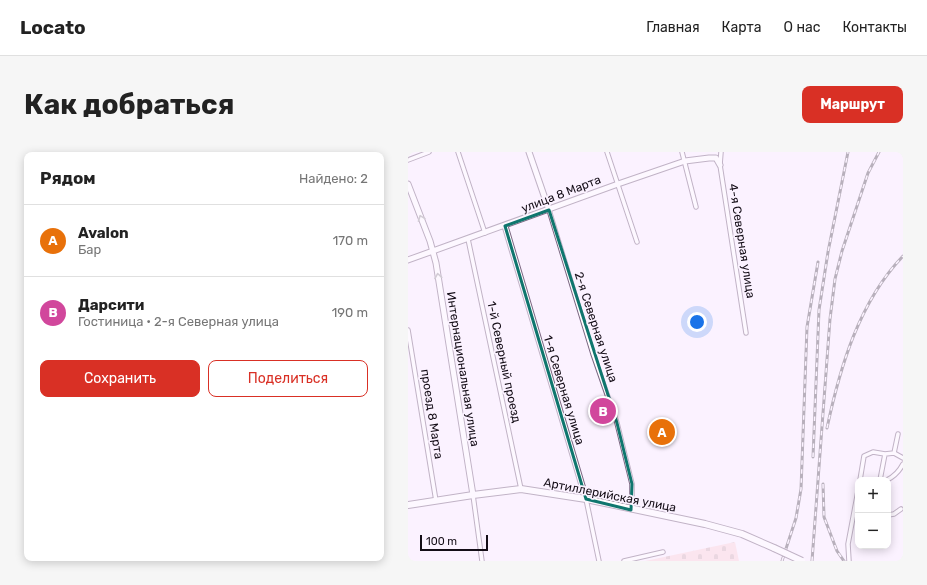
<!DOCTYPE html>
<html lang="ru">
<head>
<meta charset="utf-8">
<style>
  body { margin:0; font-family:Rubik,sans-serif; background:#f6f6f6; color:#222 }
  .controls { position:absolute; right:12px; bottom:12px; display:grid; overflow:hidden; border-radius:8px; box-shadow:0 2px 10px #0003 }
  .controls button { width:36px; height:36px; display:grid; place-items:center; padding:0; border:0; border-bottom:1px solid #e0e0e0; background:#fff; color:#222; font:20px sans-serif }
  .scale { position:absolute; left:12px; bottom:10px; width:68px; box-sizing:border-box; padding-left:4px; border:2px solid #140d17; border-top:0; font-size:11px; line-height:14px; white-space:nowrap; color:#140d17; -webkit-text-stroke:3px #fbf2ff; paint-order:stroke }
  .you { position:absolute; left:289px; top:170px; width:14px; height:14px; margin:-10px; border:3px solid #fff; border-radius:50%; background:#1a73e8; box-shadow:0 0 0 6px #1a73e833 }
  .badge { display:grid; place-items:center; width:26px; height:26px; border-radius:50%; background:#d93025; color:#fff; font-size:13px; font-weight:700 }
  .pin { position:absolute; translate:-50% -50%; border:2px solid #fff; box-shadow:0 1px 4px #0006 }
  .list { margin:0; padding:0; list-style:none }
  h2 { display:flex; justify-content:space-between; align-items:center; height:52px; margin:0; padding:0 16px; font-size:17px }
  h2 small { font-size:13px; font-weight:400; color:#767676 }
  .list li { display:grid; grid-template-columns:26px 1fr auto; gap:12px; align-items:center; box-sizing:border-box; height:72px; padding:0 16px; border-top:1px solid #e0e0e0 }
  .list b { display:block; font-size:15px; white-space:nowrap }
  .list p { margin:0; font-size:13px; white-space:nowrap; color:#767676 }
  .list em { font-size:13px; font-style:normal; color:#767676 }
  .actions { display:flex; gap:8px; padding:12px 16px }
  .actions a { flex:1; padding:9px 0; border:1px solid #d93025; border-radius:8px; text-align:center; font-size:14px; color:#d93025 }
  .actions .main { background:#d93025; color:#fff }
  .map { position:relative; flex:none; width:495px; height:409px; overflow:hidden; border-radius:8px }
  header { display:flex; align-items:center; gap:24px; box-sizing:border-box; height:56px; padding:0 20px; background:#fff; border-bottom:1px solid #e0e0e0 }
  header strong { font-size:19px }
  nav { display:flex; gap:22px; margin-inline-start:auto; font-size:14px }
  .intro { display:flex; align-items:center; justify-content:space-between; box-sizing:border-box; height:96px; padding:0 24px }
  h1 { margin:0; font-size:28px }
  .button { padding:10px 18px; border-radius:8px; background:#d93025; color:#fff; font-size:14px; font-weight:700 }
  main { display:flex; gap:24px; padding:0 24px }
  aside { flex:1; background:#fff; border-radius:8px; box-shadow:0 2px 10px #0003 }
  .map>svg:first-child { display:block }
  .cemetery { fill:url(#cemetery-stones) }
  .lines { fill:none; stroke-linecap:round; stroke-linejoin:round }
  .street-casing { stroke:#7b6782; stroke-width:5.5 }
  .secondary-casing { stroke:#7b6782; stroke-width:7 }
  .primary-casing { stroke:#7b6782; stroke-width:8 }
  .street { stroke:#fff; stroke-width:3.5 }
  .secondary { stroke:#fff; stroke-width:5 }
  .primary { stroke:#fff; stroke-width:6 }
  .rail-casing { stroke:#665f6a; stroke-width:3 }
  .rail { stroke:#fbf2ff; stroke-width:1.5; stroke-dasharray:4.5; stroke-linecap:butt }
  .primary-bridge-casing { stroke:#7b6782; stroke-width:8; stroke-linecap:butt }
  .primary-bridge { stroke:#fff; stroke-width:6 }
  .oneway { stroke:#a19ea2 }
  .marked { fill:none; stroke:#0f766e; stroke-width:3; stroke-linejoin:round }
  .labels { text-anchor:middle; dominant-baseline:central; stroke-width:3.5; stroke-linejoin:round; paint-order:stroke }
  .street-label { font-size:12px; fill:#140d17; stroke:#fbf2ff }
</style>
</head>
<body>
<header>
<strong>Locato</strong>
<nav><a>Главная</a><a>Карта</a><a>О нас</a><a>Контакты</a></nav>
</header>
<div class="intro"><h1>Как добраться</h1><a class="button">Маршрут</a></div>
<main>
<aside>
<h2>Рядом<small>Найдено: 2</small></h2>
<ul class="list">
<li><span class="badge" style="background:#e8710a">A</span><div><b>Avalon</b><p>Бар</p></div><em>170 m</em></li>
<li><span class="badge" style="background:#d1479c">B</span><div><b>Дарсити</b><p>Гостиница · 2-я Северная улица</p></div><em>190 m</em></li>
</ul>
<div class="actions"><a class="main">Сохранить</a><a>Поделиться</a></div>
</aside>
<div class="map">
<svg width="495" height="409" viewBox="0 0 495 409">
  <defs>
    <pattern id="cemetery-stones" width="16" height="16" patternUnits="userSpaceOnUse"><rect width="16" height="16" fill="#fad6dc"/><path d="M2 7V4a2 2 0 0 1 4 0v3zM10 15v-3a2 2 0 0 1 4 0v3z" fill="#d5b6bc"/></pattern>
  </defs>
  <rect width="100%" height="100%" fill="#fbf2ff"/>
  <path class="cemetery" d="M327 390 331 409H237Z"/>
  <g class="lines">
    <defs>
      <path id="street" d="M50 0 77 81
        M199 0 229 90
        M274 0 288 55
        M313 0 312 13 338 181
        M0 8 21 0
        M141 58 185 202 209 271 224 332V357
        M60 87 113 337
        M0 178 28 349
        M486 301 490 282
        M477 302 486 301 495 306
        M452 328 456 304 465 300 477 302 472 328
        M479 328C487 324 491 320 495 312
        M65 343 74 409
        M178 347 191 409
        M480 363 486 362 493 357
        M216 409 255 400
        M441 409 440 392 450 339"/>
      <path id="secondary" d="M121 0 141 58
        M0 32 22 89 28 111 65 343
        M97 74 178 347
        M0 108 210 32 277 9 301 6H308L312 13"/>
      <path id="primary" d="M0 353 65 343 113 337 178 347 297 372 334 382 366 396"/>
    </defs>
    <use href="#street" class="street-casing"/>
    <use href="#secondary" class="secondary-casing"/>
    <use href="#primary" class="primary-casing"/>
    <use href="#street" class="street"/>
    <use href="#secondary" class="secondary"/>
    <use href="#primary" class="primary"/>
    <defs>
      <path id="rail" d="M419 276C432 215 451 150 495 104
        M405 305 411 158 420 100 440 0
        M415 332 416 365 429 399 436 409
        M374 409 388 366 393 337 399 175 410 110
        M404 409 422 167 427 127 434 99 460 21 471 0"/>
    </defs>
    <use href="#rail" class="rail-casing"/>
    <use href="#rail" class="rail"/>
    <defs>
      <path id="primary-bridge" d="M366 396 394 409"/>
    </defs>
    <use href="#primary-bridge" class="primary-bridge-casing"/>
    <use href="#primary-bridge" class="primary-bridge"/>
  </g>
  <defs><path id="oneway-chevron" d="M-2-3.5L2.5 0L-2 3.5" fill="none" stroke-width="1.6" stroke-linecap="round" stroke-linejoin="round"/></defs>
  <g class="oneway">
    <use href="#oneway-chevron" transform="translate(13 66) rotate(-111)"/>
    <use href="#oneway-chevron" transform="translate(30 124) rotate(-99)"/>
  </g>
  <path d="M0 0H495V409H0ZM141 58 209 271 224 332 223 358 178 347 97 74Z" fill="#fbf2ff" fill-opacity=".55" fill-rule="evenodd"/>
  <path class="marked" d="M141 58 209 271 224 332 223 358 178 347 97 74Z"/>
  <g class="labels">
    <g class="street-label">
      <text transform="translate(153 42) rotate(-21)">улица 8 Марта</text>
      <text transform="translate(334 89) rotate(81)">4-я Северная улица</text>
      <text transform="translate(188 175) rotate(72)">2-я Северная улица</text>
      <text transform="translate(96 210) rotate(78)">1-й Северный проезд</text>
      <text transform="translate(55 217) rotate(81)">Интернациональная улица</text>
      <text transform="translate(156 238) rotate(73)">1-я Северная улица</text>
      <text transform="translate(24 262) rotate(81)">проезд 8 Марта</text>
      <text transform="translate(202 343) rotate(11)">Артиллерийская улица</text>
    </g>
  </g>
</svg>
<div class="controls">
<button>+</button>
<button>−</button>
</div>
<div class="scale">100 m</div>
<div class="you"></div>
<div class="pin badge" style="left:254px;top:280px;background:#e8710a">A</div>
<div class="pin badge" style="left:195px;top:259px;background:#d1479c">B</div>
</div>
</main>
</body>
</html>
